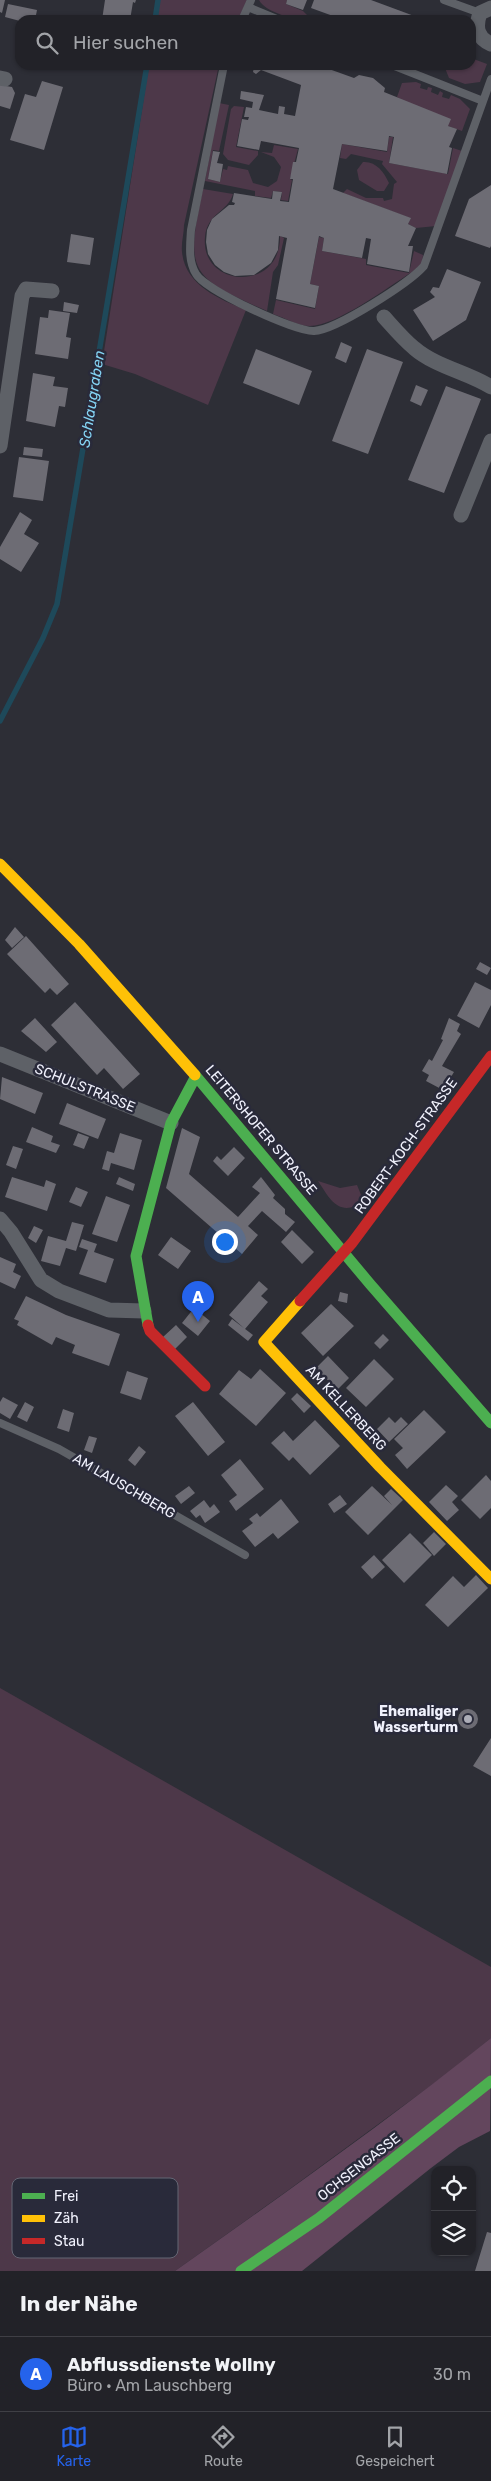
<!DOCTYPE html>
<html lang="de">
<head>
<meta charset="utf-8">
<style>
  body { margin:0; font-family:Rubik,sans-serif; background:#2e2f34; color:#f1f3f6 }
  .controls { position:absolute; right:15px; bottom:15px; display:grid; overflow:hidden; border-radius:10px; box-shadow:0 1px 4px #0004 }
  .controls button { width:45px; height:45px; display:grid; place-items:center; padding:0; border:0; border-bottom:1px solid #3f3f45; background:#222228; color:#f1f3f6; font:25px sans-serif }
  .you { position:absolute; left:224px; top:1241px; width:18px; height:18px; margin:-12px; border:4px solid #fff; border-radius:50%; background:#1a73e8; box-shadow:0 0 0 8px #1a73e833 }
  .badge { display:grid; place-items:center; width:32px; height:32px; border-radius:50%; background:#2563eb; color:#fff; font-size:16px; font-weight:700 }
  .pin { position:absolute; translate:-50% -41px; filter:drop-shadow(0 1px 2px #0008) }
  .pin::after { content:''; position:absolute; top:26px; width:18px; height:15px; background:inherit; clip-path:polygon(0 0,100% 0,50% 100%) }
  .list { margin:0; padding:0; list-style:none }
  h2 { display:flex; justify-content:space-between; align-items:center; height:65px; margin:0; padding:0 20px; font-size:21px }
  h2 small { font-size:16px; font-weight:400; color:#a2a4a8 }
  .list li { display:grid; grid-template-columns:32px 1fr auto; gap:15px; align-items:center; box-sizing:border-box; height:75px; padding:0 20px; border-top:1px solid #3f3f45 }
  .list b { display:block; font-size:19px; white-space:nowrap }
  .list p { margin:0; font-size:16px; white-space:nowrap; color:#a2a4a8 }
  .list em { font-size:16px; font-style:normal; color:#a2a4a8 }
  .icon { flex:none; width:28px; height:28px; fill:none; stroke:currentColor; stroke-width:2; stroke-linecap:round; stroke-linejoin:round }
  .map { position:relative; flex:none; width:491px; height:2271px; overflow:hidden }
  .search { position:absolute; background:#222228; box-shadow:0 1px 4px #0004; left:15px; right:15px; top:15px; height:55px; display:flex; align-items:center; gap:12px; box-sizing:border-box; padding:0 18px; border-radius:15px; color:#a2a4a8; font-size:19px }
  .sheet { height:140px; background:#222228 }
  nav { display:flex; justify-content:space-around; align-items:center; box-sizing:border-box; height:70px; border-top:1px solid #3f3f45; background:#222228; font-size:14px; color:#a2a4a8 }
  nav a { display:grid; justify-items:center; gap:2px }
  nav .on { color:#2563eb }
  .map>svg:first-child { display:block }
  .green { fill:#4d3849 }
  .forest { fill:#63465d }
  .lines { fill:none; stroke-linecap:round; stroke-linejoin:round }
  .stream { stroke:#1e495a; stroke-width:5.5 }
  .building { fill:#6d6c74 }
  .lane { stroke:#5e6167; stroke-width:8 }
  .street { stroke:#5e6167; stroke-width:15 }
  .fast { stroke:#4caf50; stroke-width:11 }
  .slow { stroke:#ffc107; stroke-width:11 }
  .jam { stroke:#c62828; stroke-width:11 }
  .poi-dot { fill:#acadb7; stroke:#292a3a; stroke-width:2 }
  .labels { text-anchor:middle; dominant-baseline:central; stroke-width:5; stroke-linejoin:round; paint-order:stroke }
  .street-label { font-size:14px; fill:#f0f1fc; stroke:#292a3a }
  .poi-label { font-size:14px; font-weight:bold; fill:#f0f1fc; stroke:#292a3a; text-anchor:end }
  .water-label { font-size:15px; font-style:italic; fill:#84d3f3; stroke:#292a3a }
  .key { fill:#292a3a; stroke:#656674; stroke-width:1 }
  .key-label { font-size:14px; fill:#f0f1fc }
</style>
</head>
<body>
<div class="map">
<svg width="491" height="2271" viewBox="0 0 491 2271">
  <rect width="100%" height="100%" fill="#2d2e36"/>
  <path class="green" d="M159 0H247L238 20H156Z
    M259 0H287L286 4 303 11 309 17 308 20C294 20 265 12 259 0Z
    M471 58 487 64 480 82 465 84 449 78 445 68 447 65H471Z
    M149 65H219L184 225C184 234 181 243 182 252 185 285 219 299 246 310L208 405 135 374 102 364Z
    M416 82 421 84 420 88 427 90 428 87 432 88 431 92 438 95 440 91 443 93 442 97 449 99 451 95 460 99 470 109 462 131 448 126 397 97 402 83Z
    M219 103 229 105 219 151 213 150 208 179 220 182 223 169 227 170 228 166 248 170 253 183 268 187 277 181 281 167 274 157 261 152 272 153 274 145 298 149 290 179 292 180 288 201 281 200 282 192 273 191 271 198 255 196V191L205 181Z
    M234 106 244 107 236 147 258 151V155L249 165 228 160 223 154 231 109Z
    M389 137H393L389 163 448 174 453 148 462 151 436 226 416 228 408 224 410 218 343 193 347 189 366 198H383L384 201 392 199 394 184 397 182 382 164 383 161 351 154 346 159 340 158 342 144 387 152Z
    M363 162C376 161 384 172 389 183L384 191H377L359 180 357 170Z
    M203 189 233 194C228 212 207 213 205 237 200 288 281 293 280 236L284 238 278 265 273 272 267 311C189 277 185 272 203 189Z
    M319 237 324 238 322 251 366 259V265L409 273 414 251 423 255 422 264 412 272C388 287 336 326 310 326 298 326 285 318 273 314L276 300 315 309 319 286 310 284Z
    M318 1181 340 1188 357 1185 364 1202C339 1217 331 1201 318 1181Z
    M0 1688 491 1967V2038L448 2073 287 2191 175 2271H0Z"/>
  <path class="forest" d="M491 2038 490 2131 459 2147 431 2168 302 2271H175C282 2195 389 2120 491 2038Z"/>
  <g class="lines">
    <path class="stream" d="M155 20 158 0
      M0 721 43 638 57 604 147 65"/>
  </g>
  <path class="building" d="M0 0H5L2 13 0 12Z
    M105 0H136L135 3 133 2 130 20H102Z
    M287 0H307L303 10 286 4Z
    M314 0H371L425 20H344L311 8Z
    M8 4 37 10 35 20 20 21 5 17Z
    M249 65H331L329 69 354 78 359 75 373 78 385 88 384 92 451 119 448 126 457 129 449 147 452 148 447 174 389 163 394 137 389 136 387 151 342 144 333 189 411 218 408 224 416 228 408 246H413L409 272 367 264 371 239 366 238 362 258 322 251 324 238 319 236 310 284 319 286 315 308 276 299 287 238 279 236 278 250 271 263 254 275 235 276 224 272 215 265 208 254 206 242 207 230 212 219 229 205H234L235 203 232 202 234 193 272 199 273 191 282 192 280 201 289 202 293 179H290L293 162H296L299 148 261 141 259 150 237 146 242 119 248 120 249 117H244L246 107 252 108 253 102 240 99 241 91 264 95 259 110 278 114 279 106 285 107 284 114 295 116 301 85 261 70 256 74 253 72 254 67Z
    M418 65H443L432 70Z
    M42 81 63 87 44 150 10 140 25 94 36 97Z
    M0 85 12 87 15 93 10 109 0 106Z
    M213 151 220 152 217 163 223 164 220 182 208 179Z
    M491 185V246L490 248 455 236 469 199Z
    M71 234 94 238 90 265 67 262Z
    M447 269 481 282 466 320 433 341 413 310 435 297 430 292 433 287 439 288Z
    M64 302 79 305 77 313 63 311Z
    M49 310 70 313 66 337 71 338 68 359 35 354 40 317 48 318Z
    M341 342 352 347 346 363 335 358Z
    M256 349 312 371 299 405 243 383Z
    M367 349 403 362 368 454 332 441Z
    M33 373 55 377 53 386 68 388 65 407 59 406 55 427 26 421Z
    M416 385 428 390 421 406 410 401Z
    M446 386 481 399 444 493 408 480Z
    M24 447 43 449 42 457 23 455Z
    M19 457 49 461 43 501 13 497Z
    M20 512 32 520 24 534 39 543 21 572 0 559V547Z
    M15 927 24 937 12 948 5 940Z
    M26 936 69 984 57 995 50 988 45 993 7 954Z
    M480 962 491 968 487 975 476 969Z
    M475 982 491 990V1005L479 1028 457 1016Z
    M75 1002 140 1074 123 1089 104 1068 97 1075 51 1025Z
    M35 1018 57 1042 46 1052 21 1031Z
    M449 1018 460 1024 457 1031 461 1034 442 1066 454 1072 443 1090 426 1081 429 1075 422 1071 429 1059 432 1061 443 1040 441 1039Z
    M2 1077 43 1093 35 1114 0 1099Z
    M67 1103 106 1119 98 1139 59 1124Z
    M32 1127 53 1136 51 1142 60 1145 56 1153 26 1142Z
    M182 1128 200 1137 189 1174 238 1217 260 1193 252 1187 261 1177 275 1195 273 1198 285 1209V1214L295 1222 286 1232 262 1211 248 1226 258 1235 242 1254 166 1188Z
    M78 1133 89 1137 84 1149 73 1145Z
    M120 1133 142 1140 134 1170 111 1163 109 1171 102 1169 107 1151 114 1153Z
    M13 1146 23 1149 16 1169 6 1165Z
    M234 1147 245 1158 228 1176 213 1161 217 1156 221 1160Z
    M12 1177 44 1187 46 1180 56 1184 47 1211 5 1197Z
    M119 1177 135 1184 133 1191 116 1184Z
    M76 1187 88 1192 81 1207 69 1202Z
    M106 1196 130 1205 117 1242 92 1234Z
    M72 1222 84 1225 76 1251 66 1248 60 1266 41 1261 48 1236 66 1241Z
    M34 1226 43 1230 36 1243 28 1238Z
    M292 1230 314 1252 302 1264 281 1242Z
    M171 1237 191 1251 178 1269 158 1255Z
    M82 1239 97 1244 94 1252 114 1259 106 1283 79 1274 88 1250 79 1247Z
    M0 1257 16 1264 13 1272 21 1276 15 1289 0 1282Z
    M259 1281 268 1289 261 1296 268 1302 245 1329 229 1315Z
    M340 1292 348 1294 347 1303 338 1301Z
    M26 1296 66 1315 120 1334 109 1366 72 1353 75 1345 56 1337 52 1345 17 1325 19 1321 14 1319Z
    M331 1304 354 1326 323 1356 301 1333Z
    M194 1308 210 1321 198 1336 182 1323Z
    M232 1319 253 1335 248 1341 228 1325Z
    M176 1325 187 1337 175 1349 163 1337Z
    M383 1334 389 1340 380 1349 374 1343Z
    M328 1356 349 1378 337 1390 316 1368Z
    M374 1359 394 1379 366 1407 346 1388Z
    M260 1369 286 1393 256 1426 219 1394 239 1370 251 1379Z
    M127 1371 148 1378 141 1400 120 1393Z
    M297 1393 311 1406 304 1413 291 1399Z
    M3 1397 18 1405 10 1419 0 1413V1402Z
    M25 1402 34 1407 27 1422 17 1417Z
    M193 1402 225 1442 208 1456 175 1416Z
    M63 1409 74 1413 69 1432 57 1428Z
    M424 1410 446 1432 407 1469 395 1455 403 1448 394 1439Z
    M389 1417 395 1423 401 1417 408 1424 389 1442 377 1429Z
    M315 1420 340 1446 310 1475 293 1457 289 1461 271 1443 284 1431 293 1441Z
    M89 1436 97 1438 92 1453 84 1450Z
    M139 1446 146 1452 135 1466 128 1460Z
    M240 1459 264 1489 236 1511 229 1501 237 1495 221 1475Z
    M486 1475 491 1481V1508L480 1519 461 1500Z
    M446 1485 458 1496 452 1502 459 1510 447 1521 429 1502Z
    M189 1486 195 1493 181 1504 175 1496Z
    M372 1486 392 1505 384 1496 391 1489 403 1500 368 1535 345 1512Z
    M340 1495 347 1504 334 1513 328 1504Z
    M281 1499 299 1522 278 1539 273 1533 255 1547 242 1531 253 1523 249 1519 257 1513 260 1517Z
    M204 1500 210 1508 214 1504 220 1512 205 1523 200 1515 196 1518 190 1511Z
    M434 1532 446 1544 434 1556 423 1543Z
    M410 1533 432 1555 404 1583 382 1560Z
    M374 1555 385 1567 372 1579 361 1567Z
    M476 1575 488 1588 448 1627 425 1605 453 1576 464 1587Z
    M458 1719a10 10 0 1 1 20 0a10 10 0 1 1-20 0Z
    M491 1738V1776L473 1766Z
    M487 2232 491 2233V2271H475Z"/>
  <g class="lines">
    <path class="lane" d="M444 0 480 13
      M248 7 279 20
      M242 20 251 0
      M224 65 191 230C190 245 188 261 196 274 205 290 295 332 314 331 336 330 409 283 424 266L491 79
      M392 65 483 101
      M0 1423 59 1449 245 1555"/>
    <path class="street" d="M491 8 480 13C475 27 477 38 491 44
      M0 78 5 79
      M384 317C393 327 403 339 414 348 436 367 467 372 491 387
      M0 446 22 296 26 289 52 291
      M461 515 491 441
      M0 1054 171 1123
      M0 1219 11 1232 41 1280 59 1291 109 1310 144 1311"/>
    <path class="fast" d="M195 1075 370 1284 491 1423
      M148 1325 136 1256 171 1123 196 1076
      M241 2271 319 2218 491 2081"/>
    <path class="slow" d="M0 864 79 944 195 1075
      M300 1301 264 1342 380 1467 491 1579"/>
    <path class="jam" d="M300 1301 352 1243 491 1056
      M148 1325 150 1331 205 1386"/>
  </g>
  <circle class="poi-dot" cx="468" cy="1719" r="5"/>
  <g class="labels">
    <g class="street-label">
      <text transform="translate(85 1088) rotate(22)">SCHULSTRASSE</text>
      <text transform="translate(261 1130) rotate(50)">LEITERSHOFER STRASSE</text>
      <text transform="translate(406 1146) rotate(-54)">ROBERT-KOCH-STRASSE</text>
      <text transform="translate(346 1408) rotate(47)">AM KELLERBERG</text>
      <text transform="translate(124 1486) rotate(30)">AM LAUSCHBERG</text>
      <text transform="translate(359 2167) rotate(-38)">OCHSENGASSE</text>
    </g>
    <g class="poi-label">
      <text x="458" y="1711">Ehemaliger<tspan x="458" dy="16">Wasserturm</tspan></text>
    </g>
    <g class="water-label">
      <text transform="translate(92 399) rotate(-81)">Schlaugraben</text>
    </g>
  </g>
  <rect x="12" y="2178" width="166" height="80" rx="8" class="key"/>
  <rect x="22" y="2193" width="23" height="6" fill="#4caf50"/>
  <rect x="22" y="2215" width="23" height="7" fill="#ffc107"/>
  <rect x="22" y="2238" width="23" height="6" fill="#c62828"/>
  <g class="key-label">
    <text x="54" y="2201">Frei</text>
    <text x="54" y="2223">Zäh</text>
    <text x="54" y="2246">Stau</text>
  </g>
</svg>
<div class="controls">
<button><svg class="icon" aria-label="locate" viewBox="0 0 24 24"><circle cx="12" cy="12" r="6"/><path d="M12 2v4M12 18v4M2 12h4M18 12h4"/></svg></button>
<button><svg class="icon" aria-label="layers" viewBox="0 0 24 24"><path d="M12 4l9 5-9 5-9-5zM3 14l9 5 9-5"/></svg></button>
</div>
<div class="you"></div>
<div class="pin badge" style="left:198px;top:1322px">A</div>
<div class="search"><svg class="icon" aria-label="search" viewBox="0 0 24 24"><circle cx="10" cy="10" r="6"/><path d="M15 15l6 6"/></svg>Hier suchen</div>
</div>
<section class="sheet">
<h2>In der Nähe<small></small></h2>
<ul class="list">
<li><span class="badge">A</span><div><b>Abflussdienste Wollny</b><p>Büro · Am Lauschberg</p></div><em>30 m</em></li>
</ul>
</section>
<nav>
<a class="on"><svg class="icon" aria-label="map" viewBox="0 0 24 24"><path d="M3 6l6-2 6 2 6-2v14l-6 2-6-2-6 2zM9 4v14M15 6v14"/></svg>Karte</a>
<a><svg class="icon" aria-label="directions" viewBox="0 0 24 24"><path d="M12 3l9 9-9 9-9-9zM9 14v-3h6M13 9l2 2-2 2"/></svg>Route</a>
<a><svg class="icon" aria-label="saved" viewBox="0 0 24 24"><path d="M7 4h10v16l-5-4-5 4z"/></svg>Gespeichert</a>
</nav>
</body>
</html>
